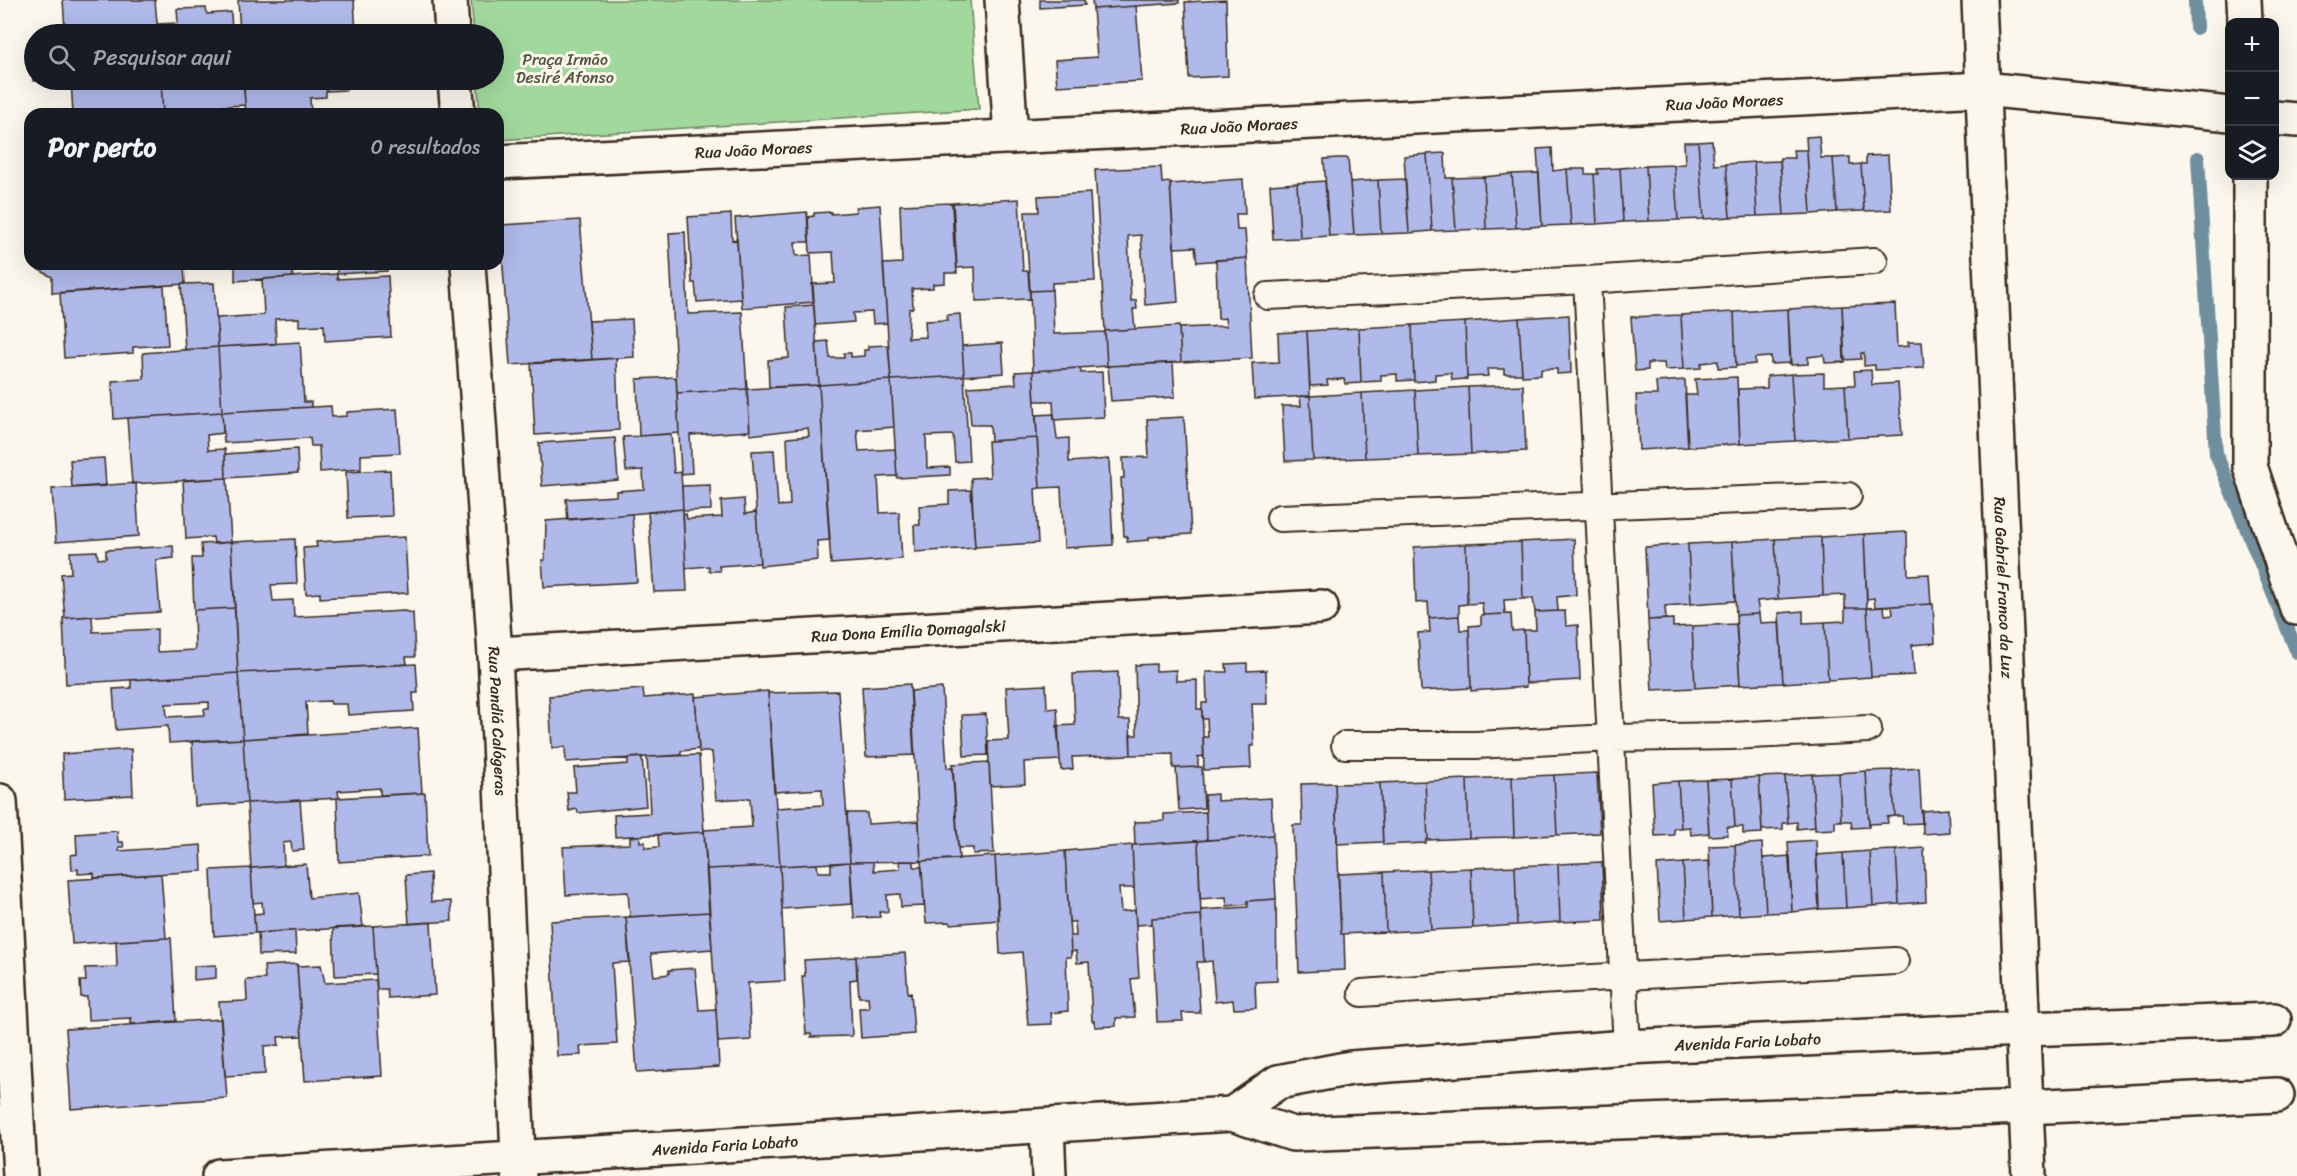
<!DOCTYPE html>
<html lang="pt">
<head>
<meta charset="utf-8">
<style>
  body { margin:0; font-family:Sriracha,sans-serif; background:#20242c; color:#f1f3f6 }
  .controls { position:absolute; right:18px; top:18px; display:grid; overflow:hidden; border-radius:12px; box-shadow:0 6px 24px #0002 }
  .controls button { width:54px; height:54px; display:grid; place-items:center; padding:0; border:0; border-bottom:2px solid #363941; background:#171b24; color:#f1f3f6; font:30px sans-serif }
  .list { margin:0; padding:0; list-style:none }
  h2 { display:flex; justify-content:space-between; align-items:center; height:78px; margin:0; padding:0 24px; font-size:26px }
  h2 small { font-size:20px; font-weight:400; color:#9ea1a6 }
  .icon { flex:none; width:33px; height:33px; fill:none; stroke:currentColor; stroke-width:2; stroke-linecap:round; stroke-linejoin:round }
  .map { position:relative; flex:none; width:2297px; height:1176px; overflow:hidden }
  .search { position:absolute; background:#171b24; box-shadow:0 6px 24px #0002; left:24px; top:24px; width:480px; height:66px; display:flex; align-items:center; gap:15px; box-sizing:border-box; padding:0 21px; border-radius:33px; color:#9ea1a6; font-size:22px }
  .panel { position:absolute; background:#171b24; box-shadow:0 6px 24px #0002; left:24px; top:108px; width:480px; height:162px; border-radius:18px }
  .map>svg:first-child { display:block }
  .green { fill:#a1d99d; stroke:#6e825e; stroke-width:1.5 }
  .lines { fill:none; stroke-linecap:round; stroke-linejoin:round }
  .stream { stroke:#708f9e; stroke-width:14 }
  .building { fill:#afb9ea; stroke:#3b2a1e; stroke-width:1.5; fill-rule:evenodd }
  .service-casing { stroke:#3b2a1e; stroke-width:30 }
  .minor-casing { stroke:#3b2a1e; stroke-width:38 }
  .tertiary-casing { stroke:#3b2a1e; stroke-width:38 }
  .service { stroke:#fbf7ec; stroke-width:26 }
  .minor { stroke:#fbf7ec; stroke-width:33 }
  .tertiary { stroke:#fbf7ec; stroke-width:33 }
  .labels { text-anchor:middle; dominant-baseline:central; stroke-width:6; stroke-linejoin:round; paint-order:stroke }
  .park-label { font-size:16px; fill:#54563e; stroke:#fbf7ec }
  .street-label { font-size:16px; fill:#3b2a1e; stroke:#fbf7ec }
</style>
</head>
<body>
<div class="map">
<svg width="2297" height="1176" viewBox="0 0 2297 1176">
  <rect width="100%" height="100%" fill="#fbf7ec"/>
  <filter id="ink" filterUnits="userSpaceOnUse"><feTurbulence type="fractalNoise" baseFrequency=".0167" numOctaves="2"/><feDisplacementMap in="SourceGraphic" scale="12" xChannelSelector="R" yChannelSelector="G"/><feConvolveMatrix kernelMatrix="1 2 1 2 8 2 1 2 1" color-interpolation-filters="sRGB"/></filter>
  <g filter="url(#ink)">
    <path class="green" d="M471 0H970L979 109 498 140V114H480L477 80H494V34H474Z"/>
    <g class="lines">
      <path class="stream" d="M2195 0 2196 28
        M2198 158 2216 454 2297 652"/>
    </g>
    <path class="building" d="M63 0H155L158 34H104V28L65 31Z
      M238 0H354L356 34H240Z
      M1040 0H1084L1085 5 1040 8Z
      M1092 0H1179V3L1093 9Z
      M1226 0 1228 76 1189 78 1185 2Z
      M1136 6 1142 81 1057 86 1055 60 1097 57 1093 9Z
      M206 8 207 14 231 12 232 34H158L157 24 178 23 177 9Z
      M30 49H34V80H53L33 81Z
      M71 80H161L163 114H73Z
      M161 80H235L236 87 244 86 245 105 189 108V114H163Z
      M243 80H345L346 90 326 91V97L310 98 311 114H246Z
      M1819 136 1821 158H1833L1837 212 1811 214 1806 137Z
      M1712 141 1714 165 1726 164 1730 217 1704 219 1698 142Z
      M1684 142H1698L1704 219 1678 220 1674 165 1685 164Z
      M1552 148 1553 171 1567 169 1571 225 1542 226 1537 149Z
      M1793 150H1807L1811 214 1784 215 1780 158H1794Z
      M1445 153 1446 178H1452L1456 230 1432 231 1427 154Z
      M1427 154 1432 231 1409 233 1404 156Z
      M1888 155 1891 210 1864 211 1861 164H1866V156Z
      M1850 157V165L1861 164 1864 211 1837 212 1833 158Z
      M1338 158H1348L1354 235 1329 236 1324 159Z
      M1780 161 1784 215 1757 216 1754 162Z
      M1754 162 1757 216 1730 217 1726 164Z
      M1674 165 1678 220 1649 221 1646 166Z
      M1646 166 1649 221 1623 222 1620 168Z
      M1161 167 1162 183 1170 182 1178 302 1145 305 1141 235 1128 236 1131 301 1136 300 1137 309H1133L1135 329 1105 331 1095 170Z
      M1620 168 1623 222 1597 224 1594 174H1598L1597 169Z
      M1567 169H1585V174H1594L1597 224 1571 225Z
      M1539 173 1542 226 1516 228 1512 174Z
      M1512 174 1516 228 1486 229 1484 177Z
      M1484 177 1486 229 1456 230 1452 178Z
      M1243 179 1245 214H1236L1237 230H1245L1247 258 1197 262 1195 247 1174 248 1170 184Z
      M1405 179 1409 233 1381 234 1378 180Z
      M1378 180 1381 234 1354 235 1350 182Z
      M1325 181 1329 236 1300 238 1297 183Z
      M1297 183 1300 238 1273 239 1270 185Z
      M1090 193 1095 281 1052 283V290L1030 291 1025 212H1039L1038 196Z
      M1019 199 1023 271H1028L1030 299 976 301 975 267 957 268 953 203Z
      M952 203 954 247H955L957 273H945V283L933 284V288L912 289 913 308 909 309 908 338 926 337 925 321 948 320 947 315 960 314 964 376 891 380 883 264 902 263 900 205Z
      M880 205 887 323 873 324 872 312 853 313 854 322 815 325 812 284 835 283 833 252 810 253 808 217 814 216V213L831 212V214L856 212V207Z
      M807 212 809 242H795L796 256 811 255 814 302 742 308 735 218Z
      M731 214 732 240 737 239 741 299 697 302 695 283H692L688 217Z
      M580 220 592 360 510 365 500 225Z
      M685 232 688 314 742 312 747 389 677 393 669 233Z
      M1247 258 1252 358 1181 362 1179 328 1226 326 1225 318 1218 319 1216 260Z
      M36 264H184L185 284 52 293V277L36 268Z
      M235 264H292L293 277 235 281Z
      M337 264H386L387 271 337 274Z
      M337 274V279L388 276 391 337 325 341 324 325 299 326V318L275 319 276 344 218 347 217 318 264 315 262 279Z
      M214 283 218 347 185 350 181 284Z
      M164 286 168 345 133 347V353L64 358 60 293Z
      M1052 290 1054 334 1105 332 1107 366 1033 371 1030 291Z
      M1895 304 1897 347 1909 346 1908 342H1922L1924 368 1875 370V365L1864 366V353H1861V359L1844 360 1842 306Z
      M814 305 819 385 769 387 768 360 789 358 786 307Z
      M1842 306 1845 362 1825 363 1824 355 1808 357V364L1791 365 1788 309Z
      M1788 309 1790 363 1771 364V357L1755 358V364L1736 366 1734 312Z
      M1734 312 1736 367 1718 368V361L1701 363V368L1684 369 1681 315Z
      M1569 315 1571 373 1557 374V369H1541V375L1522 376 1519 318Z
      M1681 315 1684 369 1665 370 1664 363H1648V370L1635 371 1631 317Z
      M1519 318 1522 374H1504V369H1487L1488 376 1467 377 1465 322Z
      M632 319 634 357 592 360 589 321Z
      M1465 322 1467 379 1452 380 1451 373 1435 374V380L1414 382 1412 325Z
      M1412 325 1414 380 1397 381V374L1381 375V381L1361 382 1359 328Z
      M1179 326 1181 362 1107 366 1105 331Z
      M1359 328 1361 383 1345 384 1344 379 1327 380 1328 385 1310 386 1307 331Z
      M1307 331 1310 396 1254 399 1252 363 1279 362 1278 333Z
      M828 341 830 358H844V353H851V357L864 356V350H868V346L888 345 891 380 819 385 816 342Z
      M300 342 304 402H311V407L222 412 218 347Z
      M1002 343 1004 373 964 376 962 346Z
      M218 347 222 412 114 419 112 381 144 379 143 353Z
      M616 358 619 430 535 435 531 363Z
      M1173 363 1175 397 1111 401 1108 366Z
      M1080 368 1081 373 1102 372 1104 417 1054 420 1053 401H1035L1033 371Z
      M1871 370 1872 385 1898 383 1902 435 1848 438 1845 385H1855L1854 371Z
      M1033 371 1037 438 991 441 990 425H971L968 387 1016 384 1015 372Z
      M1824 373V386L1845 385 1848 438 1795 441 1791 374Z
      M1791 374 1795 441 1740 444 1738 389 1767 388V376Z
      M964 376 969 461 955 462 953 435 926 436 927 468 950 467V475L897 478 891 380Z
      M676 377 679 433 639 436 637 379Z
      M1737 377 1740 444 1688 447 1685 395H1697L1695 379Z
      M891 380 894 427 857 430 859 451 895 449 897 476 878 477 880 513 899 512 902 559 831 564 819 385Z
      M1685 380 1688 447 1639 450 1636 395H1657L1656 382Z
      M819 385 830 540 817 541 818 560 760 566 752 451 774 450 778 506 790 505 787 438 809 436 808 428 750 435 747 389Z
      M1523 385 1526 451 1471 454 1468 387Z
      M1468 387 1471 454 1418 456 1415 390Z
      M747 389 750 431 690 435 692 473 681 474 677 393Z
      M1415 390 1418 456 1365 458 1362 393Z
      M1362 393 1365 458 1313 460 1310 396Z
      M1300 396H1310L1313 460 1285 461 1282 406H1301Z
      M331 406 332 417 347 416V412L397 409 400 453 361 455V469L320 472 319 446H311L310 438 224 443 222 412Z
      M222 412 223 433 207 435 208 450 225 449 226 478 132 484 127 418Z
      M1054 414 1057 439 1069 438V462L1109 459 1113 545 1064 548 1061 487 1040 488 1036 415Z
      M1184 417 1191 534 1149 537V540L1127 542V536H1124L1121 478H1124L1123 458 1149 457 1147 419Z
      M671 434 674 473 681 472 683 509 568 520 566 499 616 496V491L644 489 643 470 626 471 623 437Z
      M615 438 618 480 542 486 539 443Z
      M1037 438 1040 488 1035 489 1038 543 975 547 971 478 990 477 988 441Z
      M297 449 298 473 226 478 225 454Z
      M104 458 106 486 72 488 70 460Z
      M390 470 392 516 348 518 346 472Z
      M227 478 231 542 214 544 213 537 186 539 183 480Z
      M136 483 139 536 56 542 52 489Z
      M710 485 711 510 683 511 682 486Z
      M971 490 975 548 915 552 914 525H920L919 506 949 504V491Z
      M744 499 745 514 756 512 760 563 719 566 720 571H709V566L686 568 683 515 686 514 687 519 722 517 721 501Z
      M683 509 687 591 654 592 648 512Z
      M632 514 637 582 544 587 542 560H545L546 521Z
      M1907 532 1908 575 1929 574 1931 604 1875 607 1874 598 1867 599 1864 534Z
      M1864 534 1867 608H1845V595L1823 596 1821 537Z
      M405 537 408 593 320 598V593L306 594 303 548 317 547 316 542Z
      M1821 537 1823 596 1778 599 1775 539Z
      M295 539 297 584 271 585 273 601 293 600 294 617 404 611 413 613 415 657H406L407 664 238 673 231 542Z
      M1574 539 1576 595 1557 597 1558 611 1535 612 1533 598 1523 599 1521 542Z
      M1775 539 1778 599 1757 601 1759 614 1736 615 1732 542Z
      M231 542 235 608 194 610 192 558H202L201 544Z
      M1521 542 1523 599 1504 600 1505 614 1483 615 1482 603 1467 604 1466 544Z
      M1732 542 1735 601 1691 604 1688 544Z
      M1466 544 1467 604 1459 605V616L1429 618 1428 602 1416 603 1414 547Z
      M1688 544 1691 604 1665 606 1666 619 1648 620 1645 547Z
      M173 546 174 558 156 560 160 612 65 618 61 574 71 573 70 552 97 551 98 559 106 558V550Z
      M1933 604 1935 643 1912 645 1914 675 1871 677 1867 608 1884 607 1885 615 1893 614 1892 606Z
      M235 608 238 673 66 684 63 618 92 616 93 632 157 629V652L195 650 194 610Z
      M1845 608H1867L1871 677 1828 680 1825 622 1845 621Z
      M1565 611 1566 626 1578 625 1580 680 1526 683 1524 630H1536L1535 612Z
      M1803 611V623L1825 622 1828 680 1783 683 1779 613Z
      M1511 614 1512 631 1524 630 1526 687 1471 691 1469 626 1481 625V615Z
      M1759 614 1760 623 1779 622 1783 683 1740 685 1736 615Z
      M1459 616 1460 630H1469L1471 688 1421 691 1418 633 1430 632 1429 618Z
      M1673 619V627L1692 626 1695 688 1652 690 1648 620Z
      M1736 624 1740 685 1695 688 1692 626Z
      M1247 663V671L1266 670 1267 704H1252L1254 746H1250L1251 768 1204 770 1203 737H1208L1207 719H1202V703H1207L1206 672H1227L1226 664Z
      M416 664 418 693H413L414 711 348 715 347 704H331L330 701 306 702 308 734 243 739 238 673Z
      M1156 664V671L1176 670V681L1197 680V709H1202L1204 756 1198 757V767L1173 768V754L1131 755 1130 735H1137L1135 665Z
      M1118 672 1119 720H1130L1131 755 1072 757 1073 769 1061 770 1057 726 1075 725 1073 674Z
      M238 673 243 739 169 743 168 726 116 730 113 689 131 688V680ZM209 702V709H204L205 715 167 717 166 704Z
      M910 684 914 755 866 757 862 687Z
      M1046 685 1047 709 1057 708 1060 760 1024 762 1025 784 990 786 988 741 1009 740 1006 687Z
      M942 688 947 768H953L959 859 921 861 911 691Z
      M643 689 644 698 695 694 699 749 681 751V755L566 762 565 747 552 748 549 696Z
      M768 691 780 866 707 869 704 830 752 827 750 798 716 800 712 752H699L695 697Z
      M838 691 850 862 780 866 776 808 823 805 822 789 774 792 768 693Z
      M986 714 988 755 964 756 962 715Z
      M418 728 422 793 380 795V788L338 791 339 798 247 803 243 739Z
      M243 739 247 803 195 806 192 741Z
      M131 749 133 795 64 799 62 754Z
      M699 755 704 832 615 837 614 815 650 813 647 757Z
      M642 757 646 806 578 813 577 809 569 811 567 792H576L574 768 628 764V758Z
      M989 762 994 853 973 854V848H958L952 764Z
      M1198 767H1202L1204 808 1179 810 1176 768Z
      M1919 768 1922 823 1903 824 1902 816H1895L1892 770Z
      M1892 770 1895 816 1887 817 1888 823 1869 824 1866 771Z
      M1866 771 1869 827 1852 828 1851 821H1841L1839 773Z
      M1597 773 1600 833 1557 835 1554 775Z
      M1839 773 1841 821H1835V829L1815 830 1812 774Z
      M1812 774 1815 827 1797 829V822L1788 823 1785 776Z
      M1554 775 1557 835 1514 837 1512 777Z
      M1785 776 1788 823H1783V829L1762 830 1759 777Z
      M1512 777 1514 837 1469 838 1467 779Z
      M1759 777 1762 833 1743 834V827H1735L1732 779Z
      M1467 779 1469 838 1428 840 1425 781Z
      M1732 779 1735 827H1727L1728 835 1709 836 1706 780Z
      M1706 780 1709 833 1691 835 1690 827 1681 828 1678 781Z
      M1425 781 1428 840H1426V843L1383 845 1380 783Z
      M1678 781 1681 828H1674V835L1655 836 1652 783Z
      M1335 783 1341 934H1344L1345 970 1299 972 1293 825H1302L1301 784Z
      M1380 783 1383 842 1337 844 1335 784Z
      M425 793 428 856 339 862 337 798Z
      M1217 794V801L1271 798 1273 835 1207 840 1205 795Z
      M300 800 304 850 292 851 291 842 283 843 284 866 251 868 247 803Z
      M1948 809 1949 832 1923 834 1922 811Z
      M1206 812 1207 840 1135 845 1134 822 1164 821V814Z
      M847 813H867L868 824 919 821 921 861 850 862Z
      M117 831 118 842H123L124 847H119V851L201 845 202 871 94 878V873L78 874V869L72 870 71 855 77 854 76 834Z
      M704 832 709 912 630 917 628 892 566 895 563 847 630 844V837L640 836V842H645V848L659 847 658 835Z
      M1273 835 1276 899 1247 901 1248 904 1227 906 1226 897 1200 899 1198 841Z
      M1816 840 1819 909 1792 912 1788 842Z
      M1198 841 1201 915 1152 918V924L1136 925 1132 845Z
      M1762 843 1766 913 1739 915 1735 845Z
      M1132 845 1134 888H1119L1121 912 1135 910 1139 978 1131 979 1135 1017 1116 1018V1026L1095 1027 1094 1021H1092L1089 962 1077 963 1076 951 1071 952 1070 936H1076L1075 922H1069L1065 851Z
      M1735 845 1739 915 1712 917 1709 846Z
      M1924 848 1926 902 1899 904 1896 850Z
      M1896 850 1899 904 1873 906 1870 851Z
      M1065 851 1071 952V957H1066L1068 1011 1051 1013 1052 1024 1028 1025 1022 952 1000 954 995 856Z
      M1870 851 1873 906 1846 908 1843 853Z
      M1843 853 1846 908 1819 909 1816 855Z
      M995 856 999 920 950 924 949 922 926 923 921 861Z
      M1790 856 1792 912 1766 913 1763 858Z
      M899 861H914V867H922L924 906 901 907 900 894 887 895 888 912H879L880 917 854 918 850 862H873L874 871 900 869Z
      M1709 861 1712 917 1686 919 1683 863Z
      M850 862 852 904 782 909 780 866 817 864 818 872H831V864Z
      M1602 862 1604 920 1560 922 1558 864Z
      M1683 863 1686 919 1660 921 1657 865Z
      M306 864 309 898 359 893 363 927 255 933 254 914 263 913 262 902 253 903 251 868Z
      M1558 864 1560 922 1517 925 1515 866Z
      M780 866 785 981 748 983 751 1040 718 1042 707 869Z
      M1515 866 1517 925 1473 928 1471 868Z
      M251 868 255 933 214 936 211 870Z
      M1471 868 1473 928 1431 930 1428 870Z
      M1428 870 1431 930 1386 932 1384 872Z
      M1384 872 1386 932 1341 934 1338 874Z
      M430 873 431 902 451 901 452 921 409 924 406 875Z
      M161 874 166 938 72 944 68 880Z
      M1276 899 1277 981 1255 982 1256 1008 1234 1009 1233 1000 1215 1002 1212 961 1204 962 1201 910 1248 907 1247 901Z
      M709 912 712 949 651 954 654 976 669 974V970L695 968 699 1010 716 1009 719 1067 637 1072 626 917Z
      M1201 915 1204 962H1197L1200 1013H1182L1183 1021 1157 1022 1152 918Z
      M626 917 630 962 612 963 617 1044 580 1046 581 1055 557 1056 550 921Z
      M431 922 435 995 388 998 387 989H377L373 926Z
      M373 926 376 974 335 976 333 928Z
      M295 930 296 954 259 955 258 933Z
      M166 938H171L176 1021 131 1024V1018L88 1020 87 997H81L80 981H86L85 968 117 967 116 941Z
      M905 953 908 993 911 992 914 1034 861 1038 859 1008H869L868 997H859L856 956Z
      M856 957 857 979 850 980 852 1036 811 1037V1034H806L802 976H805L804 960Z
      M297 964 302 1036 278 1037 279 1045 264 1046 265 1074 225 1076 219 1002 247 1001 246 980 265 979 264 966Z
      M216 965V978L194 980V966Z
      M321 965 325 983 376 980 382 1076 305 1081 297 966Z
      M221 1019 227 1098 71 1109 66 1029Z"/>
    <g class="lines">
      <defs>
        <path id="service" d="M1587 280 1627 1047
          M1268 296 1587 280 1874 261
          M1280 518 1848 496
          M1345 745H1476L1611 738 1731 736 1868 729
          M1362 993 1505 983 1895 961"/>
        <g id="minor">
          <path d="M450 0 452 34"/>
          <path d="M1002 0 1011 137"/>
          <path d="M2244 0 2245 22"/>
          <path d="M455 80 458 114"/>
          <path d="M2274 118 2297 120"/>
          <path id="s1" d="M498 162 1983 89 2230 114"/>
          <path d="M2250 176V466L2297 608"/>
          <path id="s2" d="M468 264 495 654 519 1176"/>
          <path id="s3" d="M495 654 1321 607"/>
          <path d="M2022 1029 2274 1020"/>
          <path d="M2026 1107 2277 1095"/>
          <path d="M1047 1126 1049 1176"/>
        </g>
        <g id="tertiary">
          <path id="s4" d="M1979 0 2029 1176"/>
          <path d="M0 801 20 1176"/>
          <path id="s5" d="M1232 1114 1278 1082 1351 1068 1627 1047 2022 1029"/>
          <path id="s6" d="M219 1176 1232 1114 1293 1134 2026 1107"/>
        </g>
      </defs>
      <use href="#service" class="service-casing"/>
      <use href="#minor" class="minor-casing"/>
      <use href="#tertiary" class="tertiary-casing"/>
      <use href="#service" class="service"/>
      <use href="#minor" class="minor"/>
      <use href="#tertiary" class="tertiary"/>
    </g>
  </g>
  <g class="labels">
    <g class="park-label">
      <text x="565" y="59">Praça Irmão<tspan x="565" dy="18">Desiré Afonso</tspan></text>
    </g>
    <g class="street-label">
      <text stroke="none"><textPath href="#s1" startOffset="1228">Rua João Moraes</textPath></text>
      <text stroke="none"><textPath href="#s1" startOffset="742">Rua João Moraes</textPath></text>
      <text stroke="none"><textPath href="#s1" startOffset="256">Rua João Moraes</textPath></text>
      <text stroke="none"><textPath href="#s4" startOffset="588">Rua Gabriel Franco da Luz</textPath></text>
      <text stroke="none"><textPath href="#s3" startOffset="414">Rua Dona Emília Domagalski</textPath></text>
      <text stroke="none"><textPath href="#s2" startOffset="458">Rua Pandiá Calógeras</textPath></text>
      <text stroke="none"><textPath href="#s5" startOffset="528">Avenida Faria Lobato</textPath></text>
      <text stroke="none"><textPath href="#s6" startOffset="507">Avenida Faria Lobato</textPath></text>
    </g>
  </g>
</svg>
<div class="controls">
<button>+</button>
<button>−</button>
<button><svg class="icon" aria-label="layers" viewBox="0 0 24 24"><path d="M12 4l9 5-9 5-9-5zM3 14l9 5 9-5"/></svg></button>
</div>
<div class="search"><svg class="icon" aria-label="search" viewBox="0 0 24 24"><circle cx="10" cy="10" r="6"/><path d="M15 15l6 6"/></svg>Pesquisar aqui</div>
<section class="panel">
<h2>Por perto<small>0 resultados</small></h2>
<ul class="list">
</ul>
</section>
</div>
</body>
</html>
